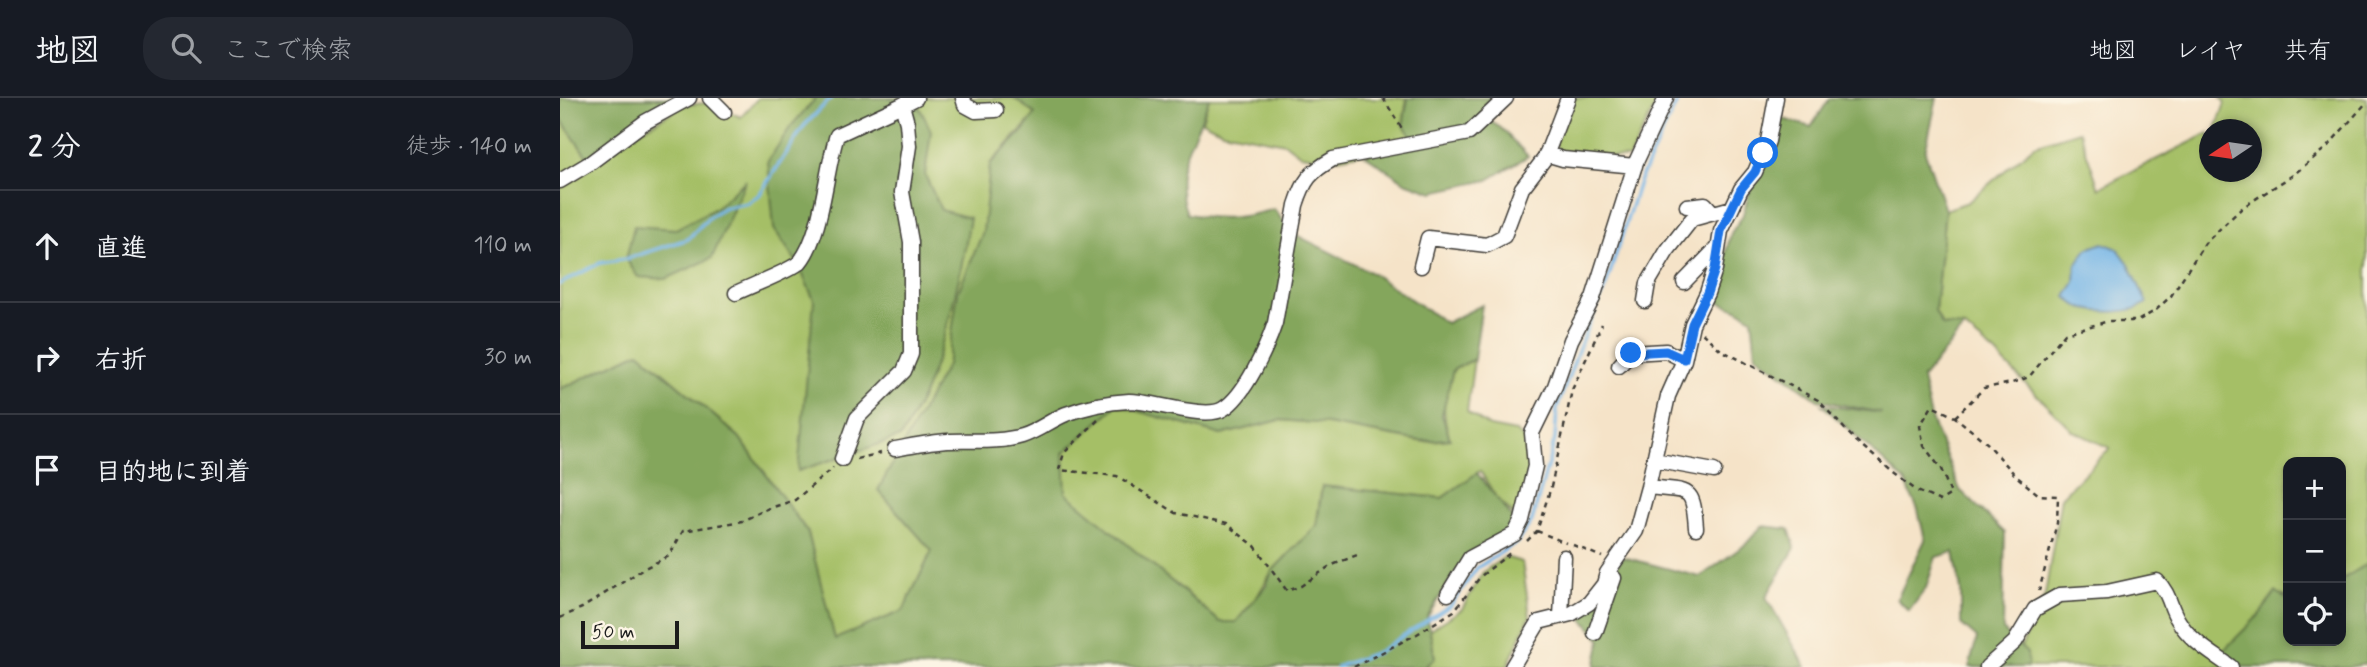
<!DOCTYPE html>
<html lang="ja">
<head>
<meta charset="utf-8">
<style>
  body { margin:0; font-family:Mynerve,"Klee One",sans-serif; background:#242831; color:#f1f3f6 }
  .controls { position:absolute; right:21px; bottom:21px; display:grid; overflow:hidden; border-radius:14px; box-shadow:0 4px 10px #0003 }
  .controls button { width:63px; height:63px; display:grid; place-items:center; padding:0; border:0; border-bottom:2px solid #363941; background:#171b24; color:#f1f3f6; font:35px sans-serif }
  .compass { position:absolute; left:1639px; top:21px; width:63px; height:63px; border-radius:50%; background:#171b24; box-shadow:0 4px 10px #0003; rotate:257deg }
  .scale { position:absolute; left:21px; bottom:18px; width:98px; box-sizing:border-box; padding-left:7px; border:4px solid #1c1c1c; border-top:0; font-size:19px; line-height:24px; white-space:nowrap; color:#1c1c1c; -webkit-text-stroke:5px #fcf5e5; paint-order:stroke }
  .stop { position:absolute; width:21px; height:21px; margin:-16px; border:5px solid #1a73e8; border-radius:50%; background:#fff }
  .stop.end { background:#1a73e8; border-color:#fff; box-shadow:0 2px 7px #0008 }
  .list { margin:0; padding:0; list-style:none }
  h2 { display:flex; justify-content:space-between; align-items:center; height:91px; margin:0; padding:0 28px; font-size:30px }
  h2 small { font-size:23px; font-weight:400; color:#9ea1a6 }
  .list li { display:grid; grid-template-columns:46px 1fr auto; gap:21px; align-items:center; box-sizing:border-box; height:112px; padding:0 28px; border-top:2px solid #363941 }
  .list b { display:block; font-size:26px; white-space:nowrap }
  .list em { font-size:23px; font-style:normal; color:#9ea1a6 }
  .icon { flex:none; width:38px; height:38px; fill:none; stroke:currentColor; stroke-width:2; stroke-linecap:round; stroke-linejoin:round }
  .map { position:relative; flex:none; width:1807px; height:569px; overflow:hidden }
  header { display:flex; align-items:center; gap:42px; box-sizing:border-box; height:98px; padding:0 35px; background:#171b24; border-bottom:2px solid #363941 }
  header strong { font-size:33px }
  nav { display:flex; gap:38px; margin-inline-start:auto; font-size:24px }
  .search { width:490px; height:63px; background:#242831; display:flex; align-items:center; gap:18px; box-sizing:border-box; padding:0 24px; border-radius:28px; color:#9ea1a6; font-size:26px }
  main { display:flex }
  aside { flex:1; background:#171b24 }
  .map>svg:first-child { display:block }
  .green { fill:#a5bf66; stroke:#606e41; stroke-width:2 }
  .forest { fill:#84a65b; stroke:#50613c; stroke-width:2 }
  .water { fill:#72b4e7; stroke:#476882; stroke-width:2 }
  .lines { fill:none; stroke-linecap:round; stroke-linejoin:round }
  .stream { stroke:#72b4e7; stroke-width:3.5 }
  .street-casing { stroke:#3d3a36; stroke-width:17 }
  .path { stroke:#3d3a36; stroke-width:2.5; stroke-dasharray:5 5; stroke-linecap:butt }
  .street { stroke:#fff; stroke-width:14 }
  .route { stroke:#1a73e8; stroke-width:9 }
</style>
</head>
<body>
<header>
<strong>地図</strong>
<div class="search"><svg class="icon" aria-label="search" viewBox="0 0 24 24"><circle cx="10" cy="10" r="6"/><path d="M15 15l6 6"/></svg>ここで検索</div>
<nav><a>地図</a><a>レイヤ</a><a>共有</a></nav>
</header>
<main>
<aside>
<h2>2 分<small>徒歩 · 140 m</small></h2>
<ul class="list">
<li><svg class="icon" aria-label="ahead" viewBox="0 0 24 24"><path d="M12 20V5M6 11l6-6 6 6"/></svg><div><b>直進</b></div><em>110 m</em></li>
<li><svg class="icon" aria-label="right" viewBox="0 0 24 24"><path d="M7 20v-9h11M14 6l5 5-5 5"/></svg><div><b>右折</b></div><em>30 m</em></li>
<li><svg class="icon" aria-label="arrive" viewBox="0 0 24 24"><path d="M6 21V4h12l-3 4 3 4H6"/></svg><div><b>目的地に到着</b></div></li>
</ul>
</aside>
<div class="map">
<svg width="1807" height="569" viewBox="0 0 1807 569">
  <rect width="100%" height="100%" fill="#fcf5e5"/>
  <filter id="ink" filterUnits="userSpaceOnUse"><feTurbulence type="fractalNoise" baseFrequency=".0143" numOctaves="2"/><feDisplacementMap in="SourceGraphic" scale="14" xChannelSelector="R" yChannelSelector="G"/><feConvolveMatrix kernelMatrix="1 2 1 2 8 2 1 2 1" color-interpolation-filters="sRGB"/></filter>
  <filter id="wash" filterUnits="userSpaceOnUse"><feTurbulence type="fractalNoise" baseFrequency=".00686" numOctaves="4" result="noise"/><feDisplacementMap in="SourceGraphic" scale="28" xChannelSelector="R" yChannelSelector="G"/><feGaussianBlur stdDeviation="1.57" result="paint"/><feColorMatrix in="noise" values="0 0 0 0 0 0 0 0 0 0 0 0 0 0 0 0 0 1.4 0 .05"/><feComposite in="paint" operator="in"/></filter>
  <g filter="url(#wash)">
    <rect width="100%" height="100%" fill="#f5e3c8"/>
    <path class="green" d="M198 0H454L476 16 430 66 557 307 661 337 720 322 767 326 864 344 890 341C880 310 884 303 893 272L914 261 907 314 930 329 956 334 966 342 972 364 959 422 936 399 920 373 882 400 762 388 756 428 712 473 698 497 676 525 660 524 617 487 581 462 372 453 343 513 275 542 248 435 179 339 79 254 0 292V20L30 63 124 7 146 5 181 19Z
      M649 0H847L843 27 863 43 773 61 741 57 725 45 662 33 642 23Z
      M1011 0H1105L1094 10 1069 60 999 56 994 42Z
      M1661 0H1807V468L1781 486V364H1728V499L1718 497 1686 569H1463L1461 549 1485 497 1501 399 1550 350 1513 333 1435 255 1404 229 1382 227 1375 213 1385 112 1408 104 1475 47 1519 33 1539 90 1649 35 1650 74H1692V32L1656 31 1665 5Z
      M945 459 962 464 970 518 947 569H864L875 560 870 532 902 511 923 474Z"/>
    <path class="forest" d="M0 0H128L30 63 0 20Z
      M256 0H355L371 33 365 77 381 112 410 120C401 178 388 236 366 290 359 307 350 323 341 339L238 373 254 202 238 166 214 131 208 63 231 28Z
      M454 0H649C635 47 608 65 627 116 660 122 681 121 714 111L732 135 812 175 886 225 922 207 914 261 893 272 882 317 890 341 860 343 767 326 720 322 661 337 557 307 504 355 506 395 660 524H676L706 488 712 473 757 427 762 388 882 400 917 375 958 427 907 456 867 519 875 560 864 569H0V291L79 254 179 339 248 435 275 541 343 513 372 453 318 392 387 267 398 194 423 134 430 66 462 34 475 16Z
      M848 0H941L925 20 941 30 968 58 928 82 873 94 845 84 805 57 865 41 851 37 843 27Z
      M1270 0H1377L1365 54 1385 112 1375 213 1382 227 1404 229 1362 281 1372 324 1400 392 1445 435 1443 532 1467 555 1468 569H1409L1417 540 1401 526V492L1394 454 1376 459 1366 490 1349 513 1337 501 1365 442 1358 412 1345 383 1262 307 1322 315 1258 302 1196 257 1192 220 1177 211 1154 202 1171 135 1182 119 1213 18 1251 29Z
      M186 82 152 160 106 181 78 179 66 161 74 128 116 131 156 110Z
      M1202 428 1229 431 1235 450 1206 499 1246 569H1035L1041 541 1020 518 1063 459 1140 479 1186 446Z
      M1807 466V566L1788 569H1674L1660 556 1699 517 1716 494 1728 502V543H1781V482Z"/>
    <path class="water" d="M1543 145 1558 151 1569 166 1587 205C1571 216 1543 215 1525 211 1518 210 1511 203 1506 199L1515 184 1516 167 1527 151Z"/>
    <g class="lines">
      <path class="stream" d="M0 186 40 165 66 161 128 141 149 119 163 110 188 105 199 97 244 28 271 0
        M777 569 818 554 891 507 917 470 957 444 972 423 995 341 997 311 1022 242 1046 188 1079 84 1119 0"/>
    </g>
  </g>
  <g filter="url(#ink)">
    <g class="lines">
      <defs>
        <path id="street" d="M150 0 164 14
          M403 0 405 7 416 13 436 12
          M986 56 1003 61 1075 68
          M0 83 30 65 85 24 129 0
          M1127 108 1145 106 1153 115
          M861 168 868 140 927 147 944 138 962 90 985 60 1008 0
          M1124 184 1158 149
          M176 195C188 189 232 172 240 164 263 135 265 74 277 37L342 7
          M1085 203 1088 185 1107 153 1132 121 1172 110
          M1059 268 1071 255 1106 253 1124 262
          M335 351C352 348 370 344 388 343 413 342 438 345 462 338 478 333 491 322 506 316 525 309 548 304 569 303 594 303 645 322 663 311 685 298 707 249 715 225L736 107C744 82 750 74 773 61L909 35 946 0
          M282 361 297 320 344 273 351 256V144L342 94 349 48 347 25 342 7 356 0
          M1094 362 1154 373
          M1088 389C1129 394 1133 386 1136 430
          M888 496 910 460 955 436 962 422 975 368 972 335 995 288 1011 242 1033 200 1076 64 1106 0
          M1001 518 1004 459
          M1035 535 1054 480
          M952 569 979 524 1011 516 1029 505 1044 486 1047 475 1076 433 1088 389 1108 298 1124 262 1132 226 1147 195 1155 171 1161 133 1181 91 1195 74 1203 55 1208 43 1216 0
          M1427 569 1455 544 1475 511 1500 497 1547 494 1597 483C1610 496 1609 507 1618 522 1630 543 1652 555 1671 569"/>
      </defs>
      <use href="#street" class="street-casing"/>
      <path class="path" d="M823 0 844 34
        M1142 235 1161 252 1258 302 1295 342 1335 376 1357 393 1380 403 1391 396 1381 371 1364 348 1360 328 1372 308 1395 319 1428 346 1456 378 1479 397 1498 398 1497 425 1479 493
        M1395 319 1424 290 1452 285 1469 279 1505 235 1549 223H1577L1595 213 1611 198 1645 145 1683 109 1733 77 1767 49 1807 4
        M538 322 504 355 499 372 557 378 616 415 666 426 695 448 727 493 741 488 770 468 797 457
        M297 361 321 355
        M977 433 1006 445
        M967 443 977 433 991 389 1012 292 1042 226
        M1013 447 1042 459
        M0 520 22 510 85 470 109 458 123 433 182 423 207 411 235 402 273 370
        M794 569 857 536 894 513 921 478 950 455"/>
      <use href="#street" class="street"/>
    </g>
  </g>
  <g class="lines" filter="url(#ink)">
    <path class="route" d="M1071 255 1106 253 1124 261 1132 226 1147 195 1155 171 1161 133 1181 91 1195 74 1203 55"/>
  </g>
</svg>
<div class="controls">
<button>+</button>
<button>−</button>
<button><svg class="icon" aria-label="locate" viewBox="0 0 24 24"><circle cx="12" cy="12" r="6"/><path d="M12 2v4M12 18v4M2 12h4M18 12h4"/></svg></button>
</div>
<svg class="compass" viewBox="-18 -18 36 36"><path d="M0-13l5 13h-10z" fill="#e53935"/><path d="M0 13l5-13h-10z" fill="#9ea1a6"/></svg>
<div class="scale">50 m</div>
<div class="stop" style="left:1203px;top:55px"></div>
<div class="stop end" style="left:1071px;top:255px"></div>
</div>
</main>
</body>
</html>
